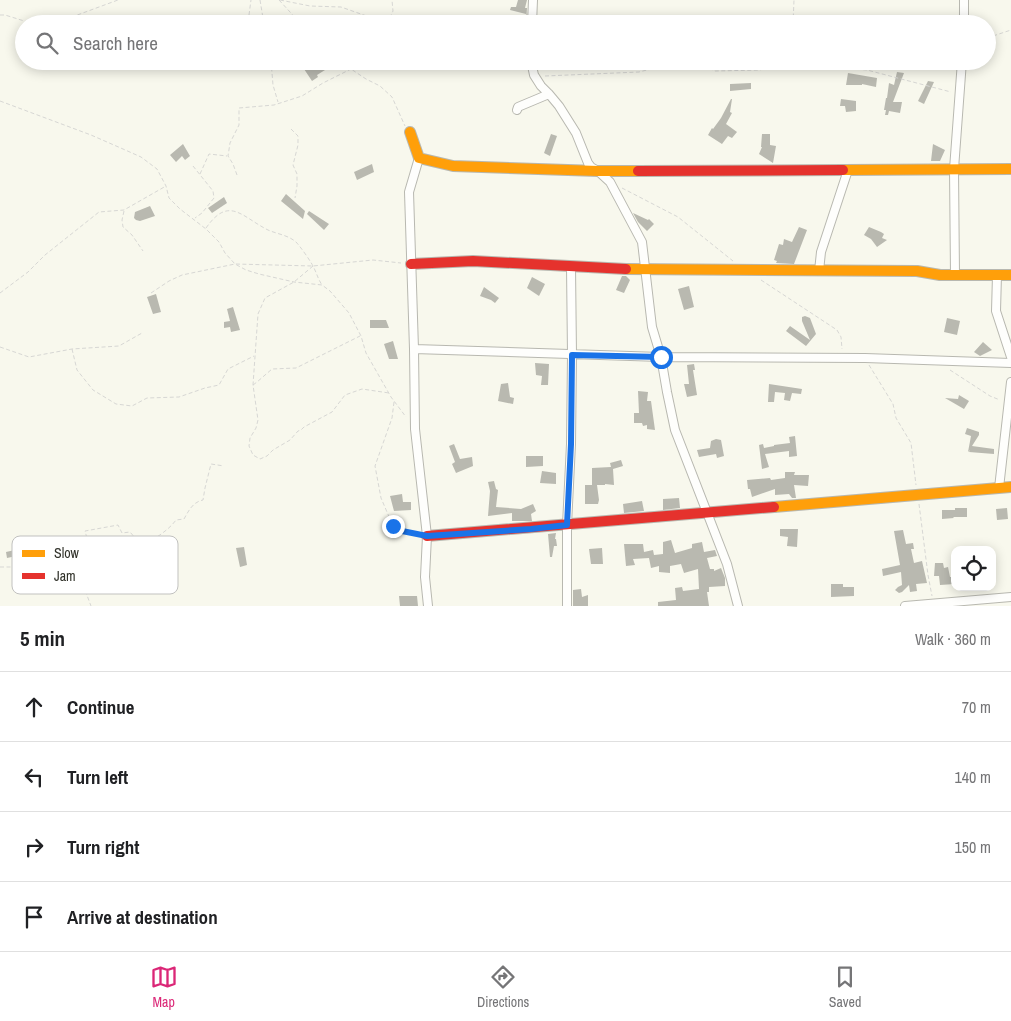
<!DOCTYPE html>
<html lang="en">
<head>
<meta charset="utf-8">
<style>
  body { margin:0; font-family:"Archivo Narrow",sans-serif; background:#f2f2f2; color:#202124 }
  .controls { position:absolute; right:15px; bottom:15px; display:grid; overflow:hidden; border-radius:10px; box-shadow:0 2px 12px #0003 }
  .controls button { width:45px; height:45px; display:grid; place-items:center; padding:0; border:0; border-bottom:1px solid #e0e0e0; background:#fff; color:#202124; font:25px sans-serif }
  .stop { position:absolute; width:15px; height:15px; margin:-11px; border:4px solid #1a73e8; border-radius:50%; background:#fff }
  .stop.end { background:#1a73e8; border-color:#fff; box-shadow:0 1px 5px #0008 }
  .list { margin:0; padding:0; list-style:none }
  h2 { display:flex; justify-content:space-between; align-items:center; height:65px; margin:0; padding:0 20px; font-size:21px }
  h2 small { font-size:16px; font-weight:400; color:#757577 }
  .list li { display:grid; grid-template-columns:32px 1fr auto; gap:15px; align-items:center; box-sizing:border-box; height:70px; padding:0 20px; border-top:1px solid #e0e0e0 }
  .list b { display:block; font-size:19px; white-space:nowrap }
  .list em { font-size:16px; font-style:normal; color:#757577 }
  .icon { flex:none; width:28px; height:28px; fill:none; stroke:currentColor; stroke-width:2; stroke-linecap:round; stroke-linejoin:round }
  .map { position:relative; flex:none; width:1011px; height:606px; overflow:hidden }
  .search { position:absolute; background:#fff; box-shadow:0 2px 12px #0003; left:15px; right:15px; top:15px; height:55px; display:flex; align-items:center; gap:12px; box-sizing:border-box; padding:0 18px; border-radius:28px; color:#757577; font-size:19px }
  .sheet { height:345px; background:#fff }
  nav { display:flex; justify-content:space-around; align-items:center; box-sizing:border-box; height:70px; border-top:1px solid #e0e0e0; background:#fff; font-size:14px; color:#757577 }
  nav a { display:grid; justify-items:center; gap:2px }
  nav .on { color:#db2777 }
  .map>svg:first-child { display:block }
  .building { fill:#b9b9b0 }
  .lines { fill:none; stroke-linecap:round; stroke-linejoin:round }
  .street-casing { stroke:#b8b8b0; stroke-width:10 }
  .slow-casing { stroke:#b8b8b0; stroke-width:12 }
  .jam-casing { stroke:#b8b8b0; stroke-width:12 }
  .path { stroke:#d7d7d4; stroke-width:1; stroke-dasharray:4 2.5; stroke-linecap:butt }
  .street { stroke:#fefefc; stroke-width:8 }
  .slow { stroke:#ff9f0a; stroke-width:10 }
  .jam { stroke:#e5322d; stroke-width:10 }
  .route { stroke:#1a73e8; stroke-width:6 }
  .key { fill:#fff; stroke:#c1c1bf; stroke-width:1 }
  .key-label { font-size:14px; fill:#303129 }
</style>
</head>
<body>
<div class="map">
<svg width="1011" height="606" viewBox="0 0 1011 606">
  <rect width="100%" height="100%" fill="#f8f8ed"/>
  <path class="building" d="M518 0H527L525 8H527L526 23H525L526 14 510 10 511 7H516Z
    M320 63 325 70 317 75 318 77 312 81 304 69 310 65 313 69Z
    M897 72 904 73 893 102H902L900 113 889 111 888 115H885L886 110H884L886 98H887L889 83 894 85Z
    M848 73 877 78 876 87 862 84V85H846Z
    M928 81 934 82 924 104 918 101Z
    M751 83V89L730 91V84Z
    M731 99H732L730 112 732 113 726 124 737 132 732 138 728 136 722 144 708 135 712 128 713 129 721 118Z
    M841 99 856 101V111L846 112 845 106H840Z
    M551 134 557 136 550 156 544 153Z
    M762 134H770V145L776 146 773 163 759 154 762 147H761Z
    M183 144 190 156 185 160 182 156 176 162 170 155Z
    M933 144 945 150 940 161H931Z
    M372 164 374 172 357 180 354 172Z
    M286 194 305 211 303 219 281 201Z
    M224 197 227 203 212 213 208 208Z
    M150 206 155 216 140 221 136 220 134 218 135 212Z
    M309 211 329 224 324 230 307 214Z
    M633 213 648 220 649 219 654 224 647 231 638 222Z
    M799 227 807 230 794 264 776 263 777 261 774 260 779 244 783 245 784 239 792 242Z
    M869 227 881 232 884 234 882 238 887 240 877 247 871 239 864 235Z
    M622 276H626L630 280 624 293 616 290Z
    M532 277 545 284 539 296 527 288Z
    M689 286 694 307 684 310 678 289Z
    M484 287 499 298 495 303 491 300 480 296Z
    M156 294 161 312 153 314 147 297Z
    M233 307 240 330 231 332 230 327 224 328V322L230 321 227 309Z
    M805 316 810 318 816 334 806 346 786 331 790 326 810 340 802 321V317Z
    M947 318 960 321 957 335 944 332Z
    M370 320H386L389 328H370Z
    M393 341 398 359H389L384 344Z
    M983 342 992 350 980 356 974 352Z
    M535 363 549 364 548 385H541L542 376 536 375Z
    M694 364 695 370H693L697 395 687 397 684 384H689L687 365Z
    M508 383 510 397 514 398 513 404 498 401 501 384Z
    M769 384 802 389 801 394 792 393 790 401 784 400 785 393 775 392 774 402H768Z
    M638 391 648 392 647 401H651L655 430 647 429V425L643 426 642 423H634V413H639Z
    M959 395 969 401 964 409 945 398 958 399Z
    M967 428 979 432V435L972 446 994 449V454L969 452 970 450 968 452 971 436 965 434Z
    M795 436 797 456 789 457V451L765 454 769 467 762 469 759 445 763 444 764 448 774 446V445L790 443 789 437Z
    M716 439 721 440 724 456 717 458 716 454 699 457 697 450 710 448 711 441Z
    M454 444 460 459 472 457 473 466 456 473 452 464 455 462 449 446Z
    M526 456H543V466L526 467Z
    M621 460 623 466 613 469 614 485 605 484V485H597L599 500 598 504H585V485H592V468L611 467 610 463Z
    M542 471 556 473V484L540 483Z
    M785 472H795L794 475H809L808 486 794 485 796 498H792L789 494 775 495V489L752 497 750 489H748L747 480 770 478 771 480 785 478Z
    M494 481 496 489 498 490 496 507 521 509 533 504 536 511 531 514 532 521H512V513L488 516 490 491 488 482Z
    M402 494 403 502H411V510L394 511 390 496Z
    M679 498 680 508 663 510V499Z
    M642 501 644 511 624 513 623 504Z
    M955 508H967V517H953L954 518 942 519V510H955Z
    M1007 508 1008 519 997 520 996 509Z
    M780 529H798L797 547 787 546 788 537 780 536Z
    M903 530 906 544 913 543 914 549H911L914 563 922 561 927 583 916 584 917 591 910 592 909 585 902 592 899 593 895 590 898 587 902 585 901 572 883 576 882 569 900 565 894 531Z
    M556 533 555 539H556L557 546H554L552 557H550L548 534Z
    M671 540 675 553 692 548V544L702 542 704 552 715 550 717 556 707 558 710 569H714V571L721 568 725 578V586L709 587V592H707L709 606H658V602L676 600 675 588 682 587 683 591 699 589 698 569 684 573 681 564 670 566V573L659 572V566L651 568 649 558 633 559 635 565 626 566 624 544H643L644 552 653 550 654 555 663 554V542Z
    M28 547 30 553 7 558 6 552Z
    M244 547 247 565 240 567 236 548Z
    M602 548 603 564H591L589 549Z
    M935 563H943L944 568 948 567 950 577H955V584L940 585 939 576H934Z
    M831 584H843V587H854V596L831 597Z
    M581 589 582 597 588 595V606H573V590Z
    M399 596H417L418 606H400Z"/>
  <g class="lines">
    <defs>
      <path id="street" d="M532 24 533 0
        M964 24V0
        M531 61 534 75 541 86 549 94 559 106 576 133 588 163 591 167 598 171 610 182 642 242 652 327 661 357 667 392 675 430 727 564 738 606
        M517 110 518 107 549 94
        M419 158 409 192 414 349 415 429 427 536 425 577 428 606
        M819 271 821 252 848 170
        M955 275 954 169 962 61
        M997 275 996 311 1011 357
        M414 349 661 357 865 358 1011 363
        M999 488 1011 382
        M567 606V525L571 444 572 355 571 267
        M905 606 1011 597"/>
      <path id="slow" d="M410 132 419 158 453 166 598 171H638
        M843 170 1011 169
        M626 269 917 271 940 275H1011
        M774 507 1011 487"/>
      <path id="jam" d="M638 171 843 170
        M411 264 473 261 626 269
        M427 536 774 507"/>
    </defs>
    <use href="#street" class="street-casing"/>
    <use href="#slow" class="slow-casing"/>
    <use href="#jam" class="jam-casing"/>
    <path class="path" d="M260 0 264 24
      M279 0 301 24
      M280 0 310 6 341 7 375 19 390 17
      M0 15H5L34 24
      M249 15 251 0
      M53 24 118 0
      M387 24 393 11 392 0
      M793 24 794 0
      M987 38 1011 30
      M271 61 273 85 278 102
      M343 61 351 69 366 79 380 86 392 97 405 126
      M691 61 700 63 715 71 760 70 790 61
      M825 61 846 68 867 70 951 92
      M545 76 639 72 683 61
      M0 101 91 135 123 149 141 157 157 169 166 186 169 198 180 209 206 229 219 242 225 253 235 264 246 270 259 274 294 282 322 285 330 291 349 313 361 336 366 353 391 397 406 417
      M291 129 298 136V145L293 165 297 174V186L295 198
      M193 166 213 191 214 198 202 213 195 218
      M200 174 209 154 227 156
      M237 175 233 164 228 156 230 143 239 125V108L274 105 302 96 323 83 351 69 363 61
      M622 188 678 217 733 261
      M124 211 122 220 123 227 132 235 143 251
      M206 228C229 195 242 217 268 230 277 234 288 235 296 242 300 246 312 263 314 268 317 274 318 279 322 285
      M313 266 294 282 265 298 258 314 253 385 258 420 256 428 250 438 249 446 253 455 260 459 267 456 273 450 290 440 298 431 301 430 304 427 332 412 345 395 362 389 389 393
      M761 280 837 330 841 337 842 349
      M0 293 28 272 45 255 99 212 124 210 166 186
      M151 293 169 281 182 275 235 264 313 266 373 260 401 263
      M0 347 29 357 72 349 119 346 142 333
      M72 349 77 370 93 390 116 404 132 406 147 398 179 397 205 388 219 385 228 369 254 356
      M869 365 893 404 896 418 911 443 916 485
      M950 370 990 396 1000 400
      M253 385 257 382 272 369 296 368 360 336
      M394 402 392 418 375 466 381 498 393 526 403 531 417 534
      M919 504 928 575 932 596
      M0 567H38L79 574 91 606
      M79 574 90 549 85 531 118 525 122 533 130 532 143 547 145 543 148 544C157 536 168 531 176 520L184 519C189 510 193 502 203 500L205 488 211 464 224 466"/>
    <use href="#street" class="street"/>
    <use href="#slow" class="slow"/>
    <use href="#jam" class="jam"/>
  </g>
  <g class="lines">
    <path class="route" d="M393 526 402 531 427 536 531 529 567 525 571 444 572 355 661 357"/>
  </g>
  <rect x="12" y="536" width="166" height="58" rx="8" class="key"/>
  <rect x="22" y="550" width="23" height="7" fill="#ff9f0a"/>
  <rect x="22" y="573" width="23" height="6" fill="#e5322d"/>
  <g class="key-label">
    <text x="54" y="558">Slow</text>
    <text x="54" y="581">Jam</text>
  </g>
</svg>
<div class="controls">
<button><svg class="icon" aria-label="locate" viewBox="0 0 24 24"><circle cx="12" cy="12" r="6"/><path d="M12 2v4M12 18v4M2 12h4M18 12h4"/></svg></button>
</div>
<div class="stop" style="left:661px;top:357px"></div>
<div class="stop end" style="left:393px;top:526px"></div>
<div class="search"><svg class="icon" aria-label="search" viewBox="0 0 24 24"><circle cx="10" cy="10" r="6"/><path d="M15 15l6 6"/></svg>Search here</div>
</div>
<section class="sheet">
<h2>5 min<small>Walk · 360 m</small></h2>
<ul class="list">
<li><svg class="icon" aria-label="ahead" viewBox="0 0 24 24"><path d="M12 20V5M6 11l6-6 6 6"/></svg><div><b>Continue</b></div><em>70 m</em></li>
<li><svg class="icon" aria-label="left" viewBox="0 0 24 24"><path d="M17 20v-9H6M10 6l-5 5 5 5"/></svg><div><b>Turn left</b></div><em>140 m</em></li>
<li><svg class="icon" aria-label="right" viewBox="0 0 24 24"><path d="M7 20v-9h11M14 6l5 5-5 5"/></svg><div><b>Turn right</b></div><em>150 m</em></li>
<li><svg class="icon" aria-label="arrive" viewBox="0 0 24 24"><path d="M6 21V4h12l-3 4 3 4H6"/></svg><div><b>Arrive at destination</b></div></li>
</ul>
</section>
<nav>
<a class="on"><svg class="icon" aria-label="map" viewBox="0 0 24 24"><path d="M3 6l6-2 6 2 6-2v14l-6 2-6-2-6 2zM9 4v14M15 6v14"/></svg>Map</a>
<a><svg class="icon" aria-label="directions" viewBox="0 0 24 24"><path d="M12 3l9 9-9 9-9-9zM9 14v-3h6M13 9l2 2-2 2"/></svg>Directions</a>
<a><svg class="icon" aria-label="saved" viewBox="0 0 24 24"><path d="M7 4h10v16l-5-4-5 4z"/></svg>Saved</a>
</nav>
</body>
</html>
